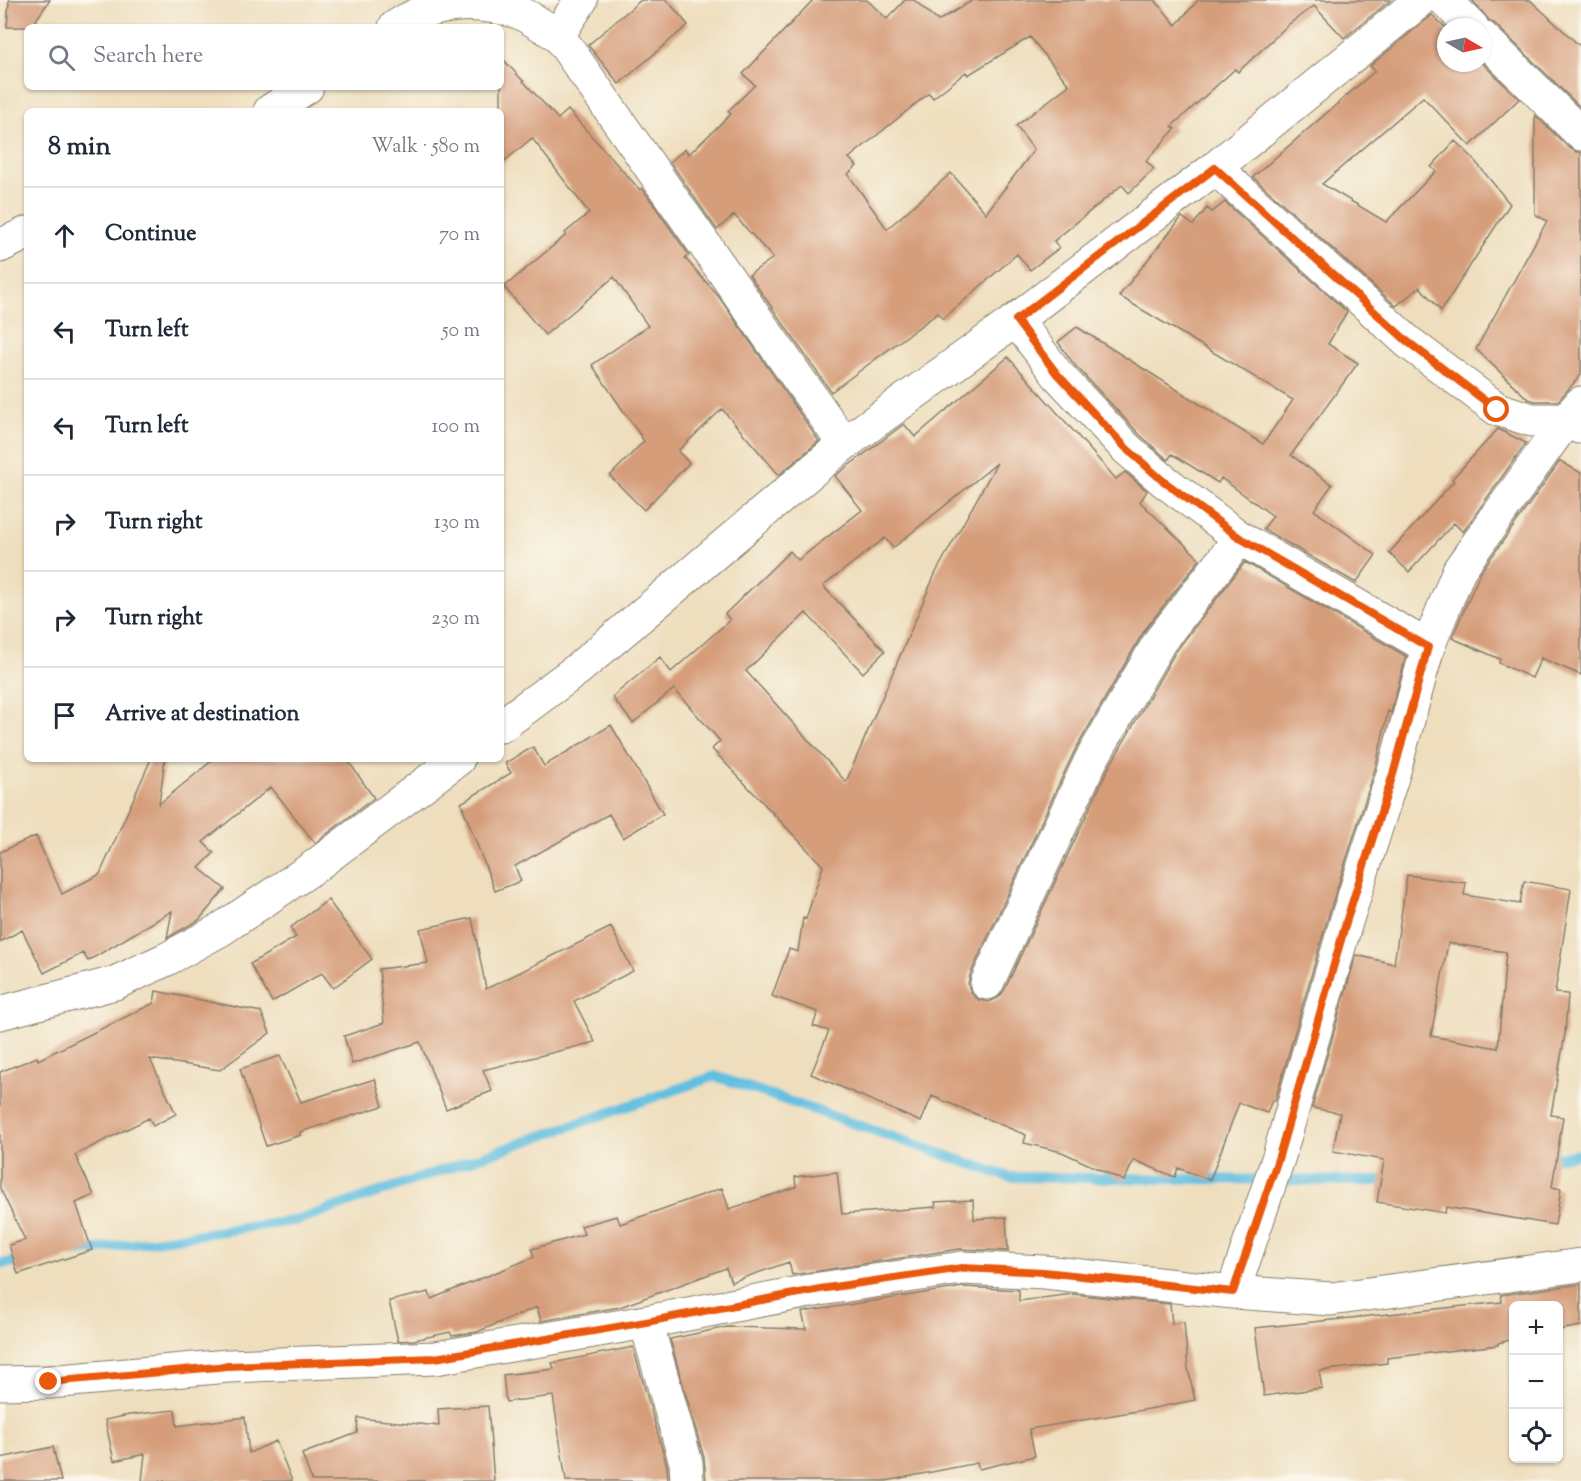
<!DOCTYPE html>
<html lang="en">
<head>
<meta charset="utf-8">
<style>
  body { margin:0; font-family:"Sorts Mill Goudy",serif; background:#f6f6f7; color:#1f2937 }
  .controls { position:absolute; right:18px; bottom:18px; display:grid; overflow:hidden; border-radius:9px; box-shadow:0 2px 4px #0004 }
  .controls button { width:54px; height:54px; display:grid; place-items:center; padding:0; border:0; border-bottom:2px solid #e0e1e3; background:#fff; color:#1f2937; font:30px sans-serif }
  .compass { position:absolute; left:1437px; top:18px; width:54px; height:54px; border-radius:50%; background:#fff; box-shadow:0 2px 4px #0004; rotate:99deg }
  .stop { position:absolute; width:18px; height:18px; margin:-14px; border:4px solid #ea580c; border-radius:50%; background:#fff }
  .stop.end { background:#ea580c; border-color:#fff; box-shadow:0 2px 6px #0008 }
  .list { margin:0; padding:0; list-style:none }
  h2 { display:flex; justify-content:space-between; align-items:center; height:78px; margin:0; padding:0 24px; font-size:26px }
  h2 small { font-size:20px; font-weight:400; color:#747a83 }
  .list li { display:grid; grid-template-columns:39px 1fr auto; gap:18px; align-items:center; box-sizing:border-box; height:96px; padding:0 24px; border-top:2px solid #e0e1e3 }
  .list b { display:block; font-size:22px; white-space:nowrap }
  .list em { font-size:20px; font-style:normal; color:#747a83 }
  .icon { flex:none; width:33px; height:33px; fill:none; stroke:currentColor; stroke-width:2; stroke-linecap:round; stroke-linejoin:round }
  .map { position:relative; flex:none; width:1581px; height:1481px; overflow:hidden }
  .search { position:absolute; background:#fff; box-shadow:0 2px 4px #0004; left:24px; top:24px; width:480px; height:66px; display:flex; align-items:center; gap:15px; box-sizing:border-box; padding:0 21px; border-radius:9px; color:#747a83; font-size:22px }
  .panel { position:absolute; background:#fff; box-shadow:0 2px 4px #0004; left:24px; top:108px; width:480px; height:654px; border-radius:9px }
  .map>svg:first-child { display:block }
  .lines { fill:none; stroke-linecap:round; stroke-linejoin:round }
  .stream { stroke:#62bfe0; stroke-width:10 }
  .building { fill:#d69d7a; fill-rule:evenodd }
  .street-casing { stroke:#857d6c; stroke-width:35 }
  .street { stroke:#fff; stroke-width:33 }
  .route { stroke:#ea580c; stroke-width:8 }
</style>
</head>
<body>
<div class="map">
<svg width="1581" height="1481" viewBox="0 0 1581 1481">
  <rect width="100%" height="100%" fill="#fbf7ec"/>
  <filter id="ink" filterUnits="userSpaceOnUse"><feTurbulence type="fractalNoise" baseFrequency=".0167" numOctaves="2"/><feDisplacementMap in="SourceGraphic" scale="12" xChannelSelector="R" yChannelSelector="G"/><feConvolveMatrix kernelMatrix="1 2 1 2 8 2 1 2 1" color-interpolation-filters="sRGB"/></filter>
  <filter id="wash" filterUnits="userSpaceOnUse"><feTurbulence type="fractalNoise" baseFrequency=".008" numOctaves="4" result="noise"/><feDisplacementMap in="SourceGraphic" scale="24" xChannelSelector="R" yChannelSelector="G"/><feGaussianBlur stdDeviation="1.35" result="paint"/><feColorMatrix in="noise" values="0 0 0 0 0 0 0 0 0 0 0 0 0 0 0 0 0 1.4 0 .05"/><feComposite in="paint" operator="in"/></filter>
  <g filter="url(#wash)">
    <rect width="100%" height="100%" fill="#eedebd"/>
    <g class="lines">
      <path class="stream" d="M1543 1159 1581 1154
        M78 1252 298 1220 715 1076 1009 1177 1375 1181 1393 1178
        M0 1264 27 1260"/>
    </g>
    <g id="blocks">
      <path class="building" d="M9 0H50L31 27H7Z
        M641 0H667L688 25 619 84 588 45Z
        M813 0H867L887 19 905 0H914L938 21 973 0H1155L1176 25 1198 0H1391L1344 38 1314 6 1289 24 1238 72 1235 69 1172 126 1175 129 1146 161 1154 169 1129 193 1122 185 1054 241 1059 248 1030 270 1017 254 943 319 938 313 831 392 749 275 773 258 734 215 717 230 670 162 685 149 689 154 731 114 728 111 755 85 743 74ZM1030 37 1069 85 1016 126 1034 150 986 213 951 173 887 229 848 174 857 166 849 158 929 93 933 98 966 72 968 75Z
        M1472 0H1530L1581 47V108L1495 24 1489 20Z
        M1432 15 1446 28V63H1482L1519 99 1470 146 1423 97 1322 184 1386 222 1436 171 1431 167 1455 141 1470 155 1510 204 1441 311 1420 287 1396 306 1253 177 1375 71 1370 66Z
        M501 57 558 119 568 110 640 190 642 188 689 255 685 258 719 297 819 441 779 475 722 409 678 451 689 463 644 510 610 476 644 441 592 365 648 326 614 277 545 335 504 287 566 235 565 233 589 213 532 138 501 164Z
        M1535 115 1568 147 1576 152H1581V375L1558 401H1535L1528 399 1476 349 1547 221 1535 214Z
        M1225 202 1347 312 1328 344 1358 363 1291 455 1332 485 1314 510 1376 555 1356 583 1263 529 1273 516 1221 478 1218 483 1172 454 1168 460 1140 435 1073 363 1058 342 1077 327 1263 444 1293 400 1119 296 1181 218 1182 217 1193 225 1207 208 1212 212Z
        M1008 357 1116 479 1125 472 1147 491 1140 502 1200 559 1144 631 1074 752 970 975 968 985 972 994 979 1000 989 1002 998 998 1004 991 1108 769 1176 651 1245 562 1406 656 1391 713 1388 711 1376 766 1329 914 1275 1101 1272 1100 1267 1113 1239 1103 1210 1180 1178 1168 1175 1177 1134 1160 1124 1181 1062 1152 1024 1143 1026 1135 932 1096 921 1122 811 1074 829 1031 813 1026 818 1012 772 996 789 949 798 952 803 918 806 919 823 866 712 749 720 741 674 689 633 723 612 697 660 657 671 672 730 620 725 614 790 551 798 560 862 510 835 476 904 424 915 437ZM997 463 935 574 846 782 746 671 806 613 863 673 885 651 823 586 885 538 893 548Z
        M1498 429 1526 443 1463 532 1454 523 1409 572 1389 553 1454 481 1452 479Z
        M1560 461 1581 473V675L1541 658 1532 678 1499 663 1500 659 1452 638 1480 573Z
        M611 725 663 814 623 838 609 814 515 866 521 881 495 891 461 803 511 773 505 763 533 747 544 766Z
        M151 759H165L159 804 214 759H347L374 798 315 843 271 787 203 842 214 853 199 868 225 889 199 920 167 938 172 911 88 961 83 953 44 973 22 930 0 942V852L36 836 62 894 100 874Z
        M1407 875 1466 883 1464 895 1520 904 1524 881 1571 889 1555 993 1568 994 1565 1034 1551 1115 1563 1117 1552 1187 1561 1189 1555 1225 1446 1207 1445 1213 1377 1202 1384 1160 1333 1151 1340 1113 1312 1108 1356 955 1394 964ZM1448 943 1506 952 1498 1048 1431 1036Z
        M328 900 372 959 333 988 322 973 272 1002 250 964 296 937 290 928Z
        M472 918 486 989 611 927 633 971 574 1001 595 1042 483 1070 492 1091 446 1109 420 1042 352 1064 344 1036 384 1023 379 969 428 963 420 929Z
        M156 991 261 1012 270 1033 220 1070 150 1059 176 1114 153 1126 149 1118 75 1155 94 1195 76 1203 92 1250 18 1274 9 1245 25 1240 0 1188V1072L37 1057 38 1060 154 1003Z
        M280 1056 301 1102 375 1079 383 1106 300 1132 301 1135 266 1146 240 1069Z
        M837 1172 842 1214 936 1207 935 1202 973 1200 974 1219 1006 1217 1008 1251 959 1249 792 1275 789 1262 731 1282 726 1268 620 1307 541 1321 537 1307 477 1332 452 1336 450 1332 414 1340 398 1341 389 1301 429 1292 431 1299 534 1257 532 1249 584 1234 581 1226 617 1216 620 1224 722 1188 729 1209 796 1187 795 1177Z
        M1581 1284V1326L1558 1330V1305H1514V1339L1498 1343V1345L1387 1358V1363L1319 1371 1322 1388 1264 1396 1255 1328 1502 1302 1501 1295Z
        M963 1287 1019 1290V1301L1073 1294 1170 1304 1172 1324 1184 1322 1188 1368 1195 1400 1149 1409 1029 1429 1035 1456 979 1469 977 1463 886 1481H706L704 1458 670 1339 727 1327 806 1329 802 1312Z
        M633 1347 667 1466 668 1481H566L553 1396 506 1402 503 1375 554 1369 552 1363Z
        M488 1406 494 1481H312L302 1454 357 1433 358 1418 439 1426 438 1409Z
        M175 1410 177 1426 245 1417 249 1453 276 1441 292 1481H142L145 1454 114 1461 105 1420 129 1415Z
        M53 1447 61 1481H0V1458Z"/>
    </g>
  </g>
  <g filter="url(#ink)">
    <use href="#blocks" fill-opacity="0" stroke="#857d6c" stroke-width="1.5"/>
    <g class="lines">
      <defs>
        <path id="street" d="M1445 0 1472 27
          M395 27C434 1 474 0 518 12 532 18 545 28 558 35L844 444
          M558 35 581 0
          M1482 37 1581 134
          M270 111 307 87
          M1215 168 1408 342 1497 409 1532 420H1566L1579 427
          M0 246 27 233
          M1016 320 1057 374 1127 449 1163 480 1240 538 1428 647
          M501 726 578 669 844 444 1016 320 1215 168 1421 0
          M987 983 1091 760 1160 641 1240 538
          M0 1013 115 983 167 959 220 930 311 869 458 759
          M1233 1292 1279 1156 1347 919 1394 771 1428 647 1459 570 1566 420 1581 403
          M646 1322 686 1463 687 1481
          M0 1383 49 1382 228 1366 435 1358 646 1322 820 1289 962 1268 1044 1272 1233 1292 1331 1299 1581 1265"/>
      </defs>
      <use href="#street" class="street-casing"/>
      <use href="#street" class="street"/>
    </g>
  </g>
  <g class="lines" filter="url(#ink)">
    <path class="route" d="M49 1382 228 1366 435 1358 646 1322 820 1289 962 1268 1044 1272 1233 1292 1279 1156 1347 919 1394 771 1428 647 1240 538 1162 480 1127 449 1057 374 1016 320 1215 168 1408 342 1497 410"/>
  </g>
</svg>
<div class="controls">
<button>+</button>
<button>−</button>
<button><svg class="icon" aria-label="locate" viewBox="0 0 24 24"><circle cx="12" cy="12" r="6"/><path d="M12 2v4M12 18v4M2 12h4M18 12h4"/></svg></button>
</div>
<svg class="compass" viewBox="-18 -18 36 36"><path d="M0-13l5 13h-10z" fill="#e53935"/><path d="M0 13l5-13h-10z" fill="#747a83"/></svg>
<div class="stop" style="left:1497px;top:410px"></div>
<div class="stop end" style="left:49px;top:1382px"></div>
<div class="search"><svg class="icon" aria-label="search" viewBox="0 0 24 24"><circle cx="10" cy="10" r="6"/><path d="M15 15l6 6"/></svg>Search here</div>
<section class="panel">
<h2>8 min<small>Walk · 580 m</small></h2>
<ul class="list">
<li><svg class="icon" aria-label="ahead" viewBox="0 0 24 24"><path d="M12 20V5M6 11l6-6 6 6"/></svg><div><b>Continue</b></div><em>70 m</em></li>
<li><svg class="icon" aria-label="left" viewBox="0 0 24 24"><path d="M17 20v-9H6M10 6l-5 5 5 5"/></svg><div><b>Turn left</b></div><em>50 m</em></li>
<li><svg class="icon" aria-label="left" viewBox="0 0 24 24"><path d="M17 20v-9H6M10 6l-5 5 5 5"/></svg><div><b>Turn left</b></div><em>100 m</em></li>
<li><svg class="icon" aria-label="right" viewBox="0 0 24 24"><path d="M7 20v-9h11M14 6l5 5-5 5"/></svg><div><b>Turn right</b></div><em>130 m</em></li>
<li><svg class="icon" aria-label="right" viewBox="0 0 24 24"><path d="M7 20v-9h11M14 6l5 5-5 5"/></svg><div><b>Turn right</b></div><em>230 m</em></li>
<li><svg class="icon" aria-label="arrive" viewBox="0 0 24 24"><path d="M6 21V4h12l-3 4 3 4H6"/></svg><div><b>Arrive at destination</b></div></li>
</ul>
</section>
</div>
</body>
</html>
